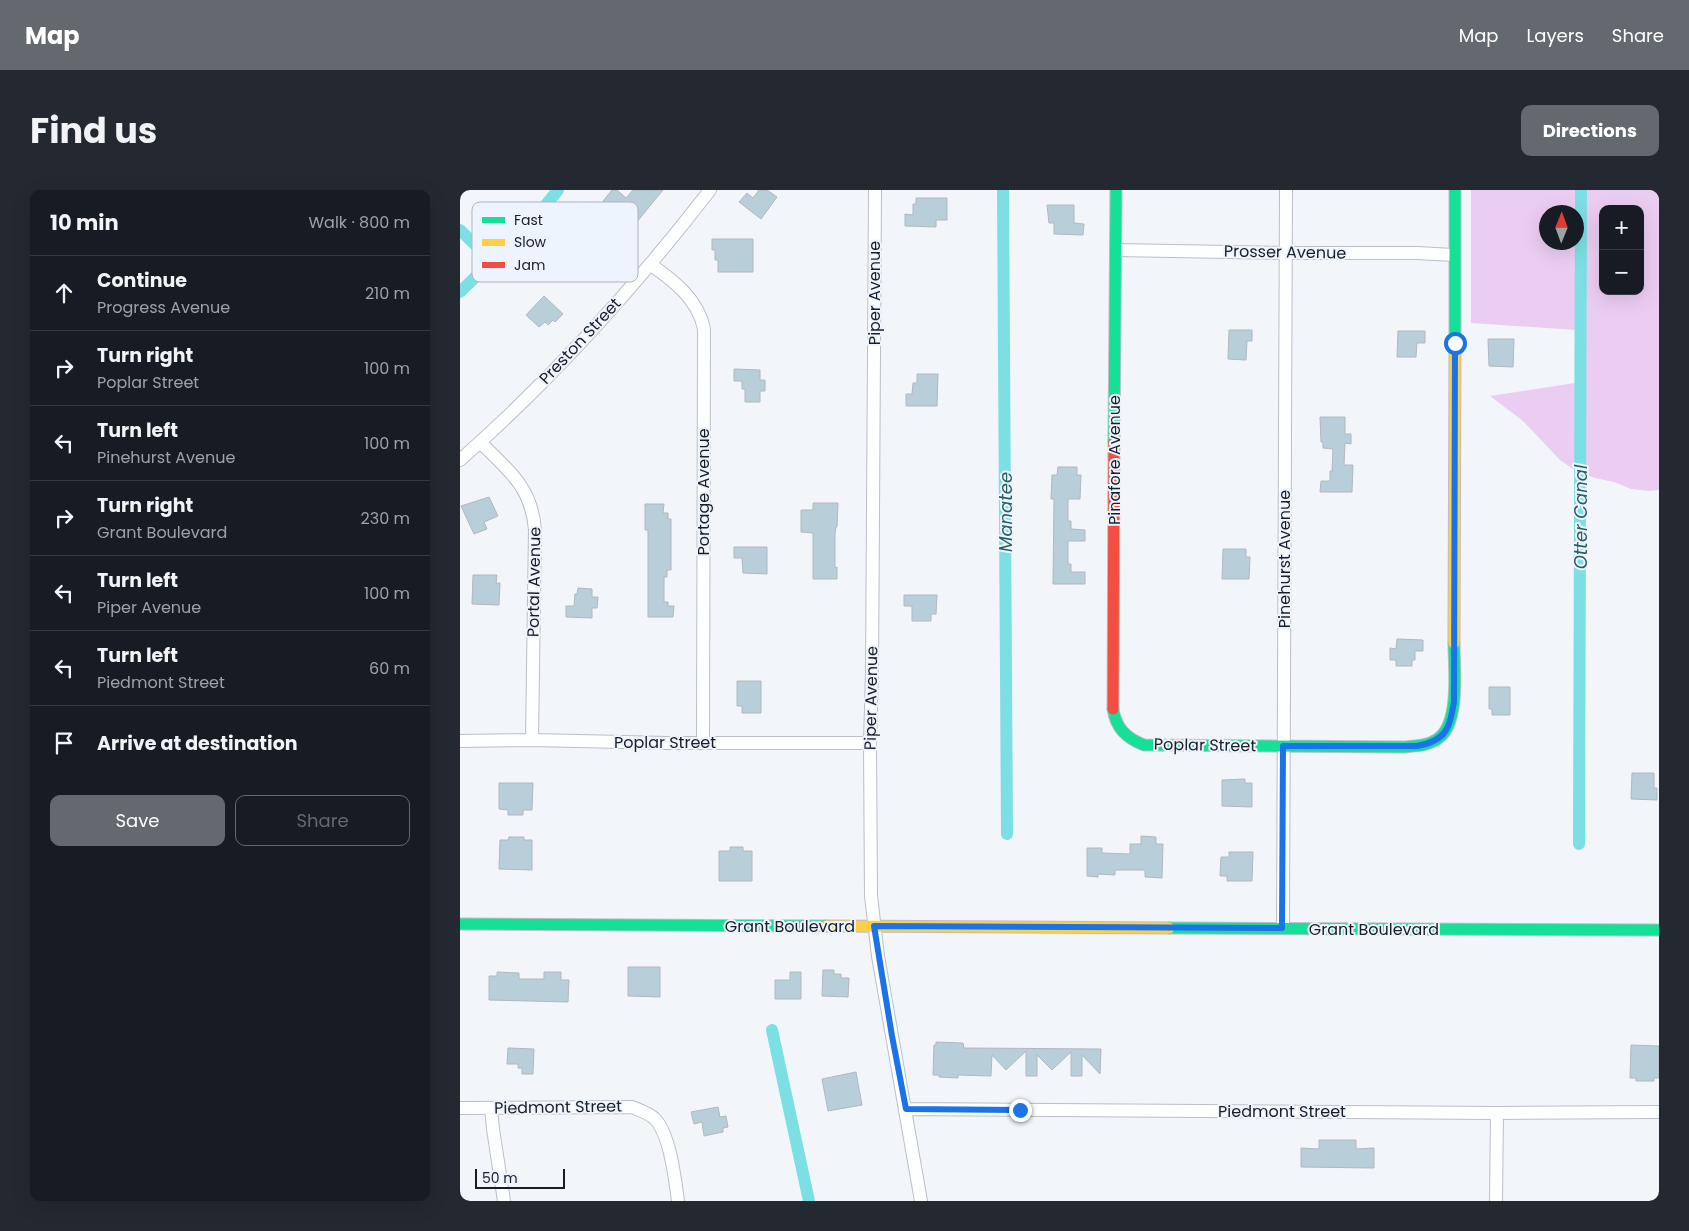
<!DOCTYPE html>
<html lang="en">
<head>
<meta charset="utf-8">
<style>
  body { margin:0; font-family:Poppins,sans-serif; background:#242831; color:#f1f3f6 }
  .controls { position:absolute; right:15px; top:15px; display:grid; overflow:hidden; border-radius:10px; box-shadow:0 5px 20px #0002 }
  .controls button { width:45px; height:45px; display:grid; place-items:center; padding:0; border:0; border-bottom:1px solid #363941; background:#171b24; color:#f1f3f6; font:25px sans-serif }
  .compass { position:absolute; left:1079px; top:15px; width:45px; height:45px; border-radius:50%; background:#171b24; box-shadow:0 5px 20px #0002; rotate:1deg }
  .scale { position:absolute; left:15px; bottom:12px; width:90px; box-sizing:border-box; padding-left:5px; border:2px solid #181d26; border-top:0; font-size:14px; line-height:18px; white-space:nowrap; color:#181d26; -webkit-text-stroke:4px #eef4fe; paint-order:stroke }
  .stop { position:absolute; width:15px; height:15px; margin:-11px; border:4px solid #1a73e8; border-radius:50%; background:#fff }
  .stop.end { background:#1a73e8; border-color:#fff; box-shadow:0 1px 5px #0008 }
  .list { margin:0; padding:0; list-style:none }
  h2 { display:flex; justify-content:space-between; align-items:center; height:65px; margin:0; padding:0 20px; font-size:21px }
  h2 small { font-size:16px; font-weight:400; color:#9ea1a6 }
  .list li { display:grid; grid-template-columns:32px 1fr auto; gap:15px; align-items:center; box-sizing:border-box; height:75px; padding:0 20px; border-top:1px solid #363941 }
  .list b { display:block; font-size:19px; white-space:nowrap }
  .list p { margin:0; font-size:16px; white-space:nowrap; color:#9ea1a6 }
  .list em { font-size:16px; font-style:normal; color:#9ea1a6 }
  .actions { display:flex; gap:10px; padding:15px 20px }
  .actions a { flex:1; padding:11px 0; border:1px solid #646970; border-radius:10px; text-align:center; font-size:18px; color:#646970 }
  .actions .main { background:#646970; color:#fff }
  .icon { flex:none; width:28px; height:28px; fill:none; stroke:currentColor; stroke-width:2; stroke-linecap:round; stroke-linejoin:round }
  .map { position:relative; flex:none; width:1199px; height:1011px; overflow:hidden; border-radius:10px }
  header { display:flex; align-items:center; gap:30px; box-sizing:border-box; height:70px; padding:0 25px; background:#646970; color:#fff }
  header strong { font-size:24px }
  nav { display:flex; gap:28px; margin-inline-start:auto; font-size:18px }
  .intro { display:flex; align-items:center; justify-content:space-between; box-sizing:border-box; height:120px; padding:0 30px }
  h1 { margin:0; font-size:35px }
  .button { padding:12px 22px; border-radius:10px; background:#646970; color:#fff; font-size:18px; font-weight:700 }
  main { display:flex; gap:30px; padding:0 30px }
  aside { flex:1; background:#171b24; border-radius:10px; box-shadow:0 5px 20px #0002 }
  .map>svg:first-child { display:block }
  .green { fill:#ebcdf2; fill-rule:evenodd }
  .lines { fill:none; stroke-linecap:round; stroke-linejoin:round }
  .canal { stroke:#7cdfe3; stroke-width:12 }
  .building { fill:#b8ced9; stroke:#b2b8be }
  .street-casing { stroke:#bbbfc6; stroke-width:14 }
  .fast-casing { stroke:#bbbfc6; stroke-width:13 }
  .slow-casing { stroke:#bbbfc6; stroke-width:13 }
  .jam-casing { stroke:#bbbfc6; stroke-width:13 }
  .street { stroke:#fdfefe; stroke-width:12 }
  .fast { stroke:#16e098; stroke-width:11 }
  .slow { stroke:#ffcf43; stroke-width:11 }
  .jam { stroke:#f24e42; stroke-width:11 }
  .route { stroke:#1a73e8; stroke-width:6 }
  .labels { text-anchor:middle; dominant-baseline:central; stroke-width:4; stroke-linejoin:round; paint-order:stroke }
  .street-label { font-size:16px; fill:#181d26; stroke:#eef4fe }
  .water-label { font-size:18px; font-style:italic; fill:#265f60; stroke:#eef4fe }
  .key { fill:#eef4fe; stroke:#aeb4bd; stroke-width:1 }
  .key-label { font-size:14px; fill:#181d26 }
</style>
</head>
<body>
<header>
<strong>Map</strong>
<nav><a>Map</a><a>Layers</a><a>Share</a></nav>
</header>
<div class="intro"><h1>Find us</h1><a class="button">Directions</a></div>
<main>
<aside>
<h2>10 min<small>Walk · 800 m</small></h2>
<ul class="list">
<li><svg class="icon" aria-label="ahead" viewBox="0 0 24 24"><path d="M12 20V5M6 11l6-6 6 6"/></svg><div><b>Continue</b><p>Progress Avenue</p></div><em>210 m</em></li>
<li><svg class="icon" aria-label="right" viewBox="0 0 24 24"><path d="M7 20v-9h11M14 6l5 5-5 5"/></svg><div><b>Turn right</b><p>Poplar Street</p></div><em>100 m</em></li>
<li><svg class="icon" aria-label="left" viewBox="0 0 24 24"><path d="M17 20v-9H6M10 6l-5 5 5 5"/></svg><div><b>Turn left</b><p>Pinehurst Avenue</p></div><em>100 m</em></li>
<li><svg class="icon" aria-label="right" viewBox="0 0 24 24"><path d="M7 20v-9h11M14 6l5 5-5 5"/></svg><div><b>Turn right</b><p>Grant Boulevard</p></div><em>230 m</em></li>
<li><svg class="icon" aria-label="left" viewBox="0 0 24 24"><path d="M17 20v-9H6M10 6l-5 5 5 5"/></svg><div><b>Turn left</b><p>Piper Avenue</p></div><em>100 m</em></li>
<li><svg class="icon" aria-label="left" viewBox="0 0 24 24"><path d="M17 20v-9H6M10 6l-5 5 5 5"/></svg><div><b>Turn left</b><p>Piedmont Street</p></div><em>60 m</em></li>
<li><svg class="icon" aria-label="arrive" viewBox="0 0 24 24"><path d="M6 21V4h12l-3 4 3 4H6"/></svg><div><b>Arrive at destination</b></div></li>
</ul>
<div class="actions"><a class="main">Save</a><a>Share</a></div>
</aside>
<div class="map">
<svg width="1199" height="1011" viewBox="0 0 1199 1011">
  <rect width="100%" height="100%" fill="#f2f5fa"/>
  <path class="green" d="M1011 0H1199V300L1189 301 1171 299 1154 292 1135 288 1116 281 1100 270 1063 231 1030 206 1115 193 1117 140 1011 133ZM1143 19H1180V101H1143ZM1086 22H1116V52H1086Z"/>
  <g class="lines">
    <path class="canal" d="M543 0 547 644
      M0 40 32 71
      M0 102 71 33 98 0
      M1119 654 1121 0
      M312 840 349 1011"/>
  </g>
  <path class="building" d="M152 0H157L166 8 173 0H203L176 33 172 31 158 49 162 52 142 73 126 60 135 49 130 45 140 34 143 37 156 21 143 11Z
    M299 0H307L317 7 301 29 279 12 287 3 293 8Z
    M456 8H487V30H476V37L445 36V24L453 25V14H456Z
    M587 15H614V33L624 34 623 45 594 44V33H589Z
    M252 49H293V82H258V70H255V60H252Z
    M84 106 103 124 95 132 93 130 88 135 85 132 79 137 66 125Z
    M769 140H792V151H787L786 170 768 169Z
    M938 141H965V153H957L956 167H937Z
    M1028 149H1054L1053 177 1029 176Z
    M274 179 300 180V190H305V201H300V212H285V199H282V191H274Z
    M457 184H478L477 216H446V204H452L453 193H457Z
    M860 227H885V244H891V254L885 253 884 275H893L892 302H860L861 291H870V281H872L873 259 863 258V252H861Z
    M598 277H617V285H621L620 309H608V331H611V339L625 340V351H608V374H611V382H625V394H593L594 309H591L592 285H597Z
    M29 307 38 326 24 332 27 339 14 344 1 316Z
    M353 313H378L377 337H376L375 343V378L377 377V389H353V343L341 342V320H353Z
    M185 314H204L203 323H208V329H211V380H207V387H204V412H208V416H214L213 427H188V340H185Z
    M274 357H307V384L283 383 282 368H274Z
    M763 359H786V367H790L789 389H762Z
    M13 385H37L36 393H40L39 415 12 414Z
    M118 398 132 399V407H138L137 418H132V428L106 427V416H114L115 404H117Z
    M444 405H477L476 424H471V431H452V416H444Z
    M937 449 963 450V461H955V470H952V476H936V470H930V458L936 459Z
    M277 491H301V523H282V516H277Z
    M1029 497H1050V525H1032V519H1029Z
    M1172 583H1194V598H1197V610L1171 609Z
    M785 589V593H792V617L762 616V590Z
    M39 593H73L72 620H63V625H48V620L39 619Z
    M681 646 696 647V654H703L702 688 685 687V680H655V685L638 684V687L627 686V658H642V663L670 664V654H681Z
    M49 647H64V650H72V680L39 679 40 650H48Z
    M270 657H283V661H292V691H259V661H270Z
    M769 662H793L792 691H767V686H760L761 667H769Z
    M168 777H200V807L168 806Z
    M363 780H374V784H381V788H389L388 807 362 806Z
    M37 782 59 783V789H84V782H101V790H109L108 812 29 810V786H37Z
    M330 782H341V809H315V790H330Z
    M476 852 503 853 504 858 641 859 640 884 622 865V886H611V862L592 880 577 865V886H566V861L546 880 532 865 531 886 498 885V888L479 887V885H473L474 855H476Z
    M1171 855 1199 856V888H1194V891H1176V888H1170Z
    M48 858 74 859 73 884H62V878H58V874H47Z
    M396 882 402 915 368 921 362 889Z
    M258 917 260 927 266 926 268 937 263 938V942L244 946 242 932 234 934 231 922Z
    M859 950H896V959L914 958V978L841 977V958L859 959Z"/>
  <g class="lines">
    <defs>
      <path id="street" d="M415 0 412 483 410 553 411 706 418 766 461 1011
        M656 60 825 63H957L994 65
        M190 74C214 91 238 109 244 139L243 553
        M20 252C48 280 72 297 75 340L72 550
        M0 270C92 189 175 97 250 0
        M0 551 72 550 207 553H410
        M823 738 826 0
        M0 918 172 917C179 920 188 923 194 928 210 943 215 989 218 1011
        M31 918 33 939 44 1011
        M446 919 1037 923 1199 922
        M1036 1011 1037 923"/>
      <path id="fast" d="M995 150V0
        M654 252 656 0
        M653 519C656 538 666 548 684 555L943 557C955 556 970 556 980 547 1000 530 994 478 994 453
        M0 734 366 736
        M709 738 1199 740"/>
      <path id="slow" d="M994 453 995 150
        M366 736 709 738"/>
      <path id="jam" d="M653 519 654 252"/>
    </defs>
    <use href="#street" class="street-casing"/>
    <use href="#fast" class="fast-casing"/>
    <use href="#slow" class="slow-casing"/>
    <use href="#jam" class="jam-casing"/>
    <use href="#street" class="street"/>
    <use href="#fast" class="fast"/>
    <use href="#slow" class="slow"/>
    <use href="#jam" class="jam"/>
  </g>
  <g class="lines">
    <path class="route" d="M560 920 446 919 432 846 414 736 822 738 823 556H957C986 551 990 538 994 512L995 153"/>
  </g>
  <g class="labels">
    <g class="street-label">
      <text transform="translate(825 62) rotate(1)">Prosser Avenue</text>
      <text transform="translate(414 103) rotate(-90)">Piper Avenue</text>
      <text transform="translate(120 151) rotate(-47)">Preston Street</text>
      <text transform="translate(654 270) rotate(-90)">Pinafore Avenue</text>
      <text transform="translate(243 302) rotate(-90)">Portage Avenue</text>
      <text transform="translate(824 369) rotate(-90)">Pinehurst Avenue</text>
      <text transform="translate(74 392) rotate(-89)">Portal Avenue</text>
      <text transform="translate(411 508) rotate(-89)">Piper Avenue</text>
      <text x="205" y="552">Poplar Street</text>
      <text transform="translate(745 555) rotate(1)">Poplar Street</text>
      <text x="330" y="736">Grant Boulevard</text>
      <text x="914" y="739">Grant Boulevard</text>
      <text transform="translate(98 917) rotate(-1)">Piedmont Street</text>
      <text x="822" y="921">Piedmont Street</text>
    </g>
    <g class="water-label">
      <text transform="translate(545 322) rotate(-90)">Manatee</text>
      <text transform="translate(1120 327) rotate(-90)">Otter Canal</text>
    </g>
  </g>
  <rect x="12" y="12" width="166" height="80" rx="8" class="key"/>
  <rect x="22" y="27" width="23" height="6" fill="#16e098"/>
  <rect x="22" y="49" width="23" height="7" fill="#ffcf43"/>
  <rect x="22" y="72" width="23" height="6" fill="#f24e42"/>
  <g class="key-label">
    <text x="54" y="35">Fast</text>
    <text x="54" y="57">Slow</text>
    <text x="54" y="80">Jam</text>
  </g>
</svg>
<div class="controls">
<button>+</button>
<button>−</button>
</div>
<svg class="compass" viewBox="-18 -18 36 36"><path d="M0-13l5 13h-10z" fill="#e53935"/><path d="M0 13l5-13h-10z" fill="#9ea1a6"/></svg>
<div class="scale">50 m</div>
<div class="stop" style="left:995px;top:153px"></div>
<div class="stop end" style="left:560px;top:920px"></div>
</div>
</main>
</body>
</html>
